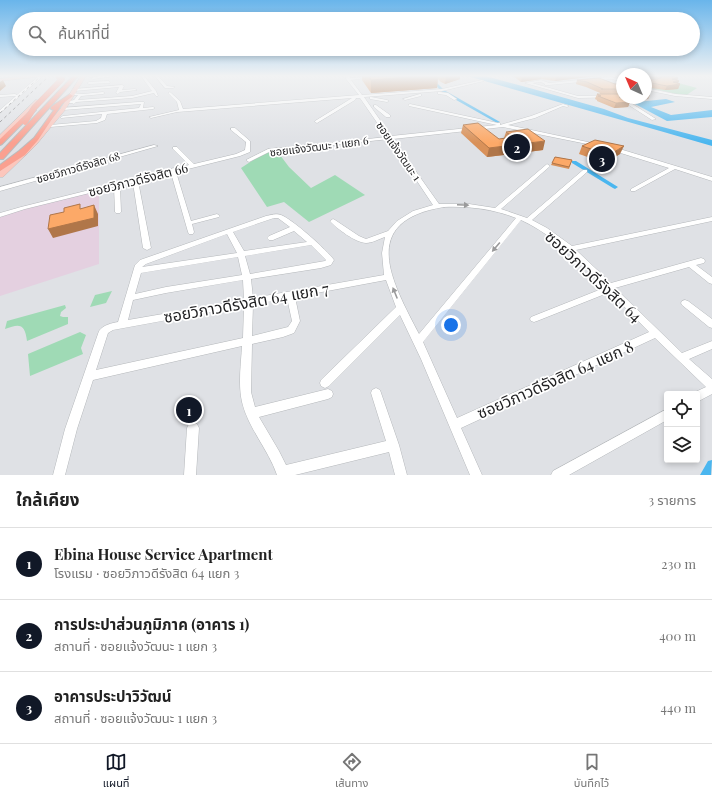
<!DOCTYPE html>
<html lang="th">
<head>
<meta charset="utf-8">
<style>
  body { margin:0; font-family:"Playfair Display","Noto Sans Thai",serif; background:#f6f6f6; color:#222 }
  .controls { position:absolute; right:12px; bottom:12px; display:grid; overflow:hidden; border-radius:4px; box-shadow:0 2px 6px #0003 }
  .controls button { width:36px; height:36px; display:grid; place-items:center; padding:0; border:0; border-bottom:1px solid #e0e0e0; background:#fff; color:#222; font:20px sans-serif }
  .compass { position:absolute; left:616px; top:68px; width:36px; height:36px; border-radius:50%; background:#fff; box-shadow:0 2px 6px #0003; rotate:316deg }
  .you { position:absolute; left:451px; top:325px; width:14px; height:14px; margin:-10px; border:3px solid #fff; border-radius:50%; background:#1a73e8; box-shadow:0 0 0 6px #1a73e833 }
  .badge { display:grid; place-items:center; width:26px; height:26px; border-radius:50%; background:#111827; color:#fff; font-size:13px; font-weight:700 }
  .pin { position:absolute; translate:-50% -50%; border:2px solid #fff; box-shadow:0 1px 4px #0006 }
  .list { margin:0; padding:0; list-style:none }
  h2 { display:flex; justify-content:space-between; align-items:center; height:52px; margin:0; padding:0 16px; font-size:17px }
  h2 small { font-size:13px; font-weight:400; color:#767676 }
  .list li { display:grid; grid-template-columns:26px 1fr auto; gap:12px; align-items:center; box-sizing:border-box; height:72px; padding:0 16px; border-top:1px solid #e0e0e0 }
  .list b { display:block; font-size:15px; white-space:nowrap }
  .list p { margin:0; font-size:13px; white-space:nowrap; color:#767676 }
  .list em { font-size:13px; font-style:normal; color:#767676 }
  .icon { flex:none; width:22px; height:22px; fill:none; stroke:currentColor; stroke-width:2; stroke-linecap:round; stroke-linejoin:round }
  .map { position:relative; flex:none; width:712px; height:475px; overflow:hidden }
  .search { position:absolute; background:#fff; box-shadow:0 2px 6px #0003; left:12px; right:12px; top:12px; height:44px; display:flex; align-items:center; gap:10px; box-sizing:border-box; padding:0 14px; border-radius:22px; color:#767676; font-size:15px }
  .sheet { height:268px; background:#fff }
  nav { display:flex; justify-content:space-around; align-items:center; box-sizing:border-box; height:56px; border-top:1px solid #e0e0e0; background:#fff; font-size:11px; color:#767676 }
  nav a { display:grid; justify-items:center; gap:2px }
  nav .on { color:#111827 }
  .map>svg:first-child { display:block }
  .commercial { fill:#e4d0e0 }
  .green { fill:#9fdab5 }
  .water { fill:#4ab6ef }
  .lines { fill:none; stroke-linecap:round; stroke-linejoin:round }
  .canal { fill:#4ab6ef; fill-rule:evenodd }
  .minor-casing { stroke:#b5b8bb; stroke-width:1 }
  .major-casing { stroke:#bcbcbc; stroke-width:1 }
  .highway-casing { stroke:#bcbcbc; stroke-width:2 }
  .minor { fill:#fff; fill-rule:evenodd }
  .major { fill:#fcc6bc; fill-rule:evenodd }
  .highway { fill:#faa090; fill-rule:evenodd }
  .rail { stroke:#87888b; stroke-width:1; stroke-dasharray:3 3; stroke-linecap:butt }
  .highway-bridge-casing { stroke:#bcbcbc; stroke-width:6; stroke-linecap:butt }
  .highway-bridge { stroke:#faa090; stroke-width:5.5 }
  .wall { fill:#d99159; fill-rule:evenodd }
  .shaded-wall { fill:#b07649 }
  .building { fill:#fca968; stroke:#b07649 }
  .oneway { fill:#9a9a9b }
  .labels { text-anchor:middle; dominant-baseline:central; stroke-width:3.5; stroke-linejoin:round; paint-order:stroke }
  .far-street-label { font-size:11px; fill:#1f1f21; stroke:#fff }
  .street-label { font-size:13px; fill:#1f1f21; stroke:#fff }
  .near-street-label { font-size:16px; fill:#1f1f21; stroke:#fff }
</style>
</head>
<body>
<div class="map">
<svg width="712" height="475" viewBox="0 0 712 475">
  <rect width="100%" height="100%" fill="#dfe1e5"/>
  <path class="commercial" d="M99 190V264L0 296V216L21 209Z"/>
  <path class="green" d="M660 78 697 88 685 96 646 87V80Z
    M277 151 289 167 311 188 335 175 365 195 309 222 284 202 267 207 241 168 264 153Z
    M112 291 106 303 90 307 95 295Z
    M65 305 66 308 61 312 60 316 63 317H68V324L27 341C25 324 20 323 5 329L7 321Z
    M80 332 86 335 81 348 83 354 30 376 28 354Z"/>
  <path class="water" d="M468 76H485L526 87 604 109 628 118 712 140V146C631 122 549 100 468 76Z
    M666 99 675 102 651 107 671 115 712 110V117L667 121 635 104 637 102Z"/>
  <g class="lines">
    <path class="canal" d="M430 76 444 90 500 122 497 123 442 92 427 76Z
      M572 161H576L618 187 615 189 613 188 572 163Z
      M712 460 711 475H700L708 461Z"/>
    <defs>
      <path id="minor" d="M39 76 42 77 0 113V110L16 96 0 97V95L15 94 17 95Z
        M98 76H115L93 79 91 78Z
        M141 76H144L156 91 158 96H156L154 93 132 98 76 102 74 104 72 103H67L65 102 74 100 78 95H70V93H71L83 94 103 92 105 93 103 94 81 96 78 100 132 96 152 91Z
        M155 76H158L167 86 175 87 173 88H165Z
        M346 76H349L350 78 381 76 351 80 362 95 442 89 482 80 484 81 442 91 364 97 391 136 497 125 409 106 408 105 410 104 498 123H500V125L531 116 563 104 569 106 567 107 563 106 535 118 508 125 597 144 599 145 597 146 503 127 393 139 439 204H469L495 208 547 164 550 166 549 167 501 209 527 218 583 170H587V172L532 220 547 228 572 246 712 217V221L576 250 611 283 701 258 704 259 705 261 704 263 696 265 712 277V284L709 283 689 267 615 288 682 353 712 341V349L689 359 712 379V394L697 402V394L693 393 706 387 655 338 461 428 482 475H470L421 359 400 315 329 386 325 388 321 386 320 383 321 380 396 307 386 280 295 297 300 321 294 333 283 337 252 344 251 392 255 407 328 389 332 391 333 394 332 397 328 399 259 417 279 451 286 465 386 441 371 393 372 390 376 388 380 390 399 445 407 475H395L389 452 295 475H277C268 449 248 428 242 402 238 384 241 364 242 346L93 380 77 429 65 475H53L65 429 99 331C103 325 112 323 118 322L135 265 140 260 266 216C271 215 276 213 281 215 292 219 327 250 334 260L331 265 321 268 251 279 253 298 384 275 382 253 385 237C379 239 372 243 366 243 356 243 336 228 330 221L333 219 335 220 359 236 366 239 388 231 397 221 413 211 433 205 389 139 269 152 249 162 246 160 268 149 387 137 360 98H356L355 100 317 123 315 122V121L352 98 177 112 151 118 149 117 179 110 177 102 168 93 170 92 180 101 183 109 359 95 346 79ZM444 207C469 206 493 209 516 218L419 334C392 282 357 221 444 207ZM274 218H278L290 227 269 236 267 238 269 240H273L294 231 307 242 244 251 233 232ZM521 220C547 232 567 250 588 270 593 276 600 282 604 288L531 317 530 319 531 321 534 322 537 321 610 292 649 332 457 418 423 342ZM227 234 237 253 142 267 146 264ZM311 245 326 260 325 261 250 274 245 256ZM238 257 242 275 166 287 135 294 141 273ZM243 280 244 300 128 320 133 300 166 293ZM287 298 292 321 288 327 252 336 253 305ZM244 306 243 338 96 370 108 333 113 330Z
        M608 76 622 80V82L612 79 549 85H545V84L541 82 532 83 578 96 622 95V97L578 98 525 83 541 80 549 83 608 77Z
        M109 81 110 83 89 84 87 83 89 82Z
        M122 85 124 86 122 90 135 89 137 90 120 92 118 94 116 93 119 87 74 91 72 90 74 89Z
        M646 88 675 94 712 97V99L675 96 646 90Z
        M439 92 448 93 457 99 454 100 446 95 438 94V92Z
        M420 94H421V96L405 100 403 99Z
        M371 97 387 100 389 101 387 102 370 99V97Z
        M622 98H623L656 119 652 120 621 100V98Z
        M138 102H144L143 108 153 107 155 108 153 109 107 114 105 120 97 123 50 127 48 126 50 125 96 121 101 118 102 114 61 118V117L63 116 139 108 141 104 63 110H62V108Z
        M374 105H376L390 115V117H386L374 107Z
        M231 128H235L250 141V152L240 156 176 172 191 221 217 214 220 216 219 217 192 224 194 232 193 234H189L188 232 171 173 138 181 151 248 147 250 143 248 133 183 120 186 121 212 120 213H116L115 212 114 187 25 209 0 217V213L21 207 170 170 173 168 175 169 189 165 173 149V147H177L194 164 236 154 245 150 246 142 231 130Z
        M154 145 158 146 0 191V187Z
        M613 147 712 177V181L675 169 635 191H631V189L669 168 611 150V148Z
        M685 300 688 301 712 319V328L709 327 682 305 681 303 682 301Z
        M667 409V420L569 475H551L553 471Z
        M193 422 197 424 199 428 196 475H184L187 428 189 424Z"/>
      <path id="major" d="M24 76H45L0 81V79Z
        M81 76H86L65 110 36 145 3 177H0V171L32 143 61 108Z
        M36 100 41 101 0 140V135Z"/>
      <path id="highway" d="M73 76H78L3 159H0V153Z
        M70 94 73 96 62 104 38 140 25 155 0 171V165L19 151 34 138 54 110 51 109V107Z
        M31 109 36 110 2 144 0 145V139Z"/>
    </defs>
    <use href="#minor" class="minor-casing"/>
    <use href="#major" class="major-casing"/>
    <use href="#highway" class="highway-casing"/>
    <use href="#minor" class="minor"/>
    <use href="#major" class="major"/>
    <use href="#highway" class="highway"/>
    <path class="rail" d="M0 113 41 76
      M0 122 49 76"/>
    <defs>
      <path id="highway-bridge" d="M25 122 34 108 62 79 58 76"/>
    </defs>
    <use href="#highway-bridge" class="highway-bridge-casing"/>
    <use href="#highway-bridge" class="highway-bridge"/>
  </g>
  <path class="wall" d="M362 76H460V79L445 84 441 82 438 79 437 88 371 93 362 80Z
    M513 76H596L555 81 541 79 521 82Z
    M646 76H672L678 78 677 80 679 81 678 83 680 84 678 89 665 90 651 88 649 92 646 93ZM648 78H651L658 79H648Z
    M577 80 615 84 622 83V94H600V93L586 87 576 84Z
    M597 94 622 98 630 102 628 107 614 108 597 101V100L595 99Z
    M650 95 648 99 630 101 625 98H646Z
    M463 125 499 139 504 138 506 132 543 150 487 157 461 133Z
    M582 146 620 154 605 163 579 154Z
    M555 157 572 160 569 169 551 165Z"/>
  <path class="shaded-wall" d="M418 76H438L437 88 371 93V80Z
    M446 76H460V79L445 84Z
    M525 76H541V79L521 82 522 77Z
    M557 76H596L555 81Z
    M646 76H652L651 78 646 79Z
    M678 78 677 81H679L677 85 680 84 678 89 665 90 667 86 672 79Z
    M3 80 6 86 0 91V82Z
    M651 88 649 92 646 93V89Z
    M646 95H650L648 99 630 101 631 98H646Z
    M630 102 628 107 614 108 616 103Z
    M545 141 543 150 487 157 489 148Z
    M624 146 620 154 605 163 609 155Z
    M94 205 98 214V226L53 238 48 229Z"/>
  <path class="building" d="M369 76H418L371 80Z
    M646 76H647L648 79H658L662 77 661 76H672L678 78 672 79 679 81 673 82 680 84 667 86 647 82V86L651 88 646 89Z
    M599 78 615 84 622 83V89H601H603L587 82 577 80Z
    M597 94H618L622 96V97H619L630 102 616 103 598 96H601Z
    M478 123 499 139 513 137 506 132 528 129 545 141 489 148 463 125Z
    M595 140 624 146 609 155 582 146Z
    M555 157 572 160 569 167 552 163Z
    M80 204V209L94 205V218L48 229 50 215 64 212V208Z"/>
  <defs><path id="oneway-solid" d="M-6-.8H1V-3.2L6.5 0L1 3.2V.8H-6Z"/></defs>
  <g class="oneway">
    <use href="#oneway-solid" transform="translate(463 205) rotate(2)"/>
    <use href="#oneway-solid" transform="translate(496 247) rotate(130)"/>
    <use href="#oneway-solid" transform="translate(395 293) rotate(-112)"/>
  </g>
  <linearGradient id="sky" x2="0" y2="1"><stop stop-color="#69b5eb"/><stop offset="0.53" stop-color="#f1f2f3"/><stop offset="1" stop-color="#f1f2f3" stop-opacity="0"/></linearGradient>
  <rect width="712" height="143" fill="url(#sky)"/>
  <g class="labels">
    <g class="far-street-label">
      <text transform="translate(319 146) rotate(-7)">ซอยแจ้งวัฒนะ 1 แยก 6</text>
      <text transform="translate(399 151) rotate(55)">ซอยแจ้งวัฒนะ 1</text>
      <text transform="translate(78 167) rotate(-16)">ซอยวิภาวดีรังสิต 68</text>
    </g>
    <g class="street-label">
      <text transform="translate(138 179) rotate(-14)">ซอยวิภาวดีรังสิต 66</text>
    </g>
    <g class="near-street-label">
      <text transform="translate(594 276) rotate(43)">ซอยวิภาวดีรังสิต 64</text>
      <text transform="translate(246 302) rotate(-10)">ซอยวิภาวดีรังสิต 64 แยก 7</text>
      <text transform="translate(555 379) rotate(-24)">ซอยวิภาวดีรังสิต 64 แยก 8</text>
    </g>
  </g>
</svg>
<div class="controls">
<button><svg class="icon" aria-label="locate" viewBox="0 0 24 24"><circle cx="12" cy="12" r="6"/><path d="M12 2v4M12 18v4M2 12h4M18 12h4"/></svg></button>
<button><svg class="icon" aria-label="layers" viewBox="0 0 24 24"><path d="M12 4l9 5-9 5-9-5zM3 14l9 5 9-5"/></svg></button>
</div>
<svg class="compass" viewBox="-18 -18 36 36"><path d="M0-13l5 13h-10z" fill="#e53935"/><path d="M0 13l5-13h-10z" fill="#767676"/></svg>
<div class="you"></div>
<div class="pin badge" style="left:189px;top:410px">1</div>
<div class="pin badge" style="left:517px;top:147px">2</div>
<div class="pin badge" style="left:602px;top:159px">3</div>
<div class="search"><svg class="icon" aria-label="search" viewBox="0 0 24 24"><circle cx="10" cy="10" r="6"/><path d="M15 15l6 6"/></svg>ค้นหาที่นี่</div>
</div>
<section class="sheet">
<h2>ใกล้เคียง<small>3 รายการ</small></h2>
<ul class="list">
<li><span class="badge">1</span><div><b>Ebina House Service Apartment</b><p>โรงแรม · ซอยวิภาวดีรังสิต 64 แยก 3</p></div><em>230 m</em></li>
<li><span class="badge">2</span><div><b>การประปาส่วนภูมิภาค (อาคาร 1)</b><p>สถานที่ · ซอยแจ้งวัฒนะ 1 แยก 3</p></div><em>400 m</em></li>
<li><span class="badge">3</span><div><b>อาคารประปาวิวัฒน์</b><p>สถานที่ · ซอยแจ้งวัฒนะ 1 แยก 3</p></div><em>440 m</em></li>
</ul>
</section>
<nav>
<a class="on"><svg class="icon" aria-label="map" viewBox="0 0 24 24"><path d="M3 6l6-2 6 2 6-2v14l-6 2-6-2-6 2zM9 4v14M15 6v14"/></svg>แผนที่</a>
<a><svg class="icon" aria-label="directions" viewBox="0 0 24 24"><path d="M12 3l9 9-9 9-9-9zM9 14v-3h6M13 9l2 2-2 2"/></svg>เส้นทาง</a>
<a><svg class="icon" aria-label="saved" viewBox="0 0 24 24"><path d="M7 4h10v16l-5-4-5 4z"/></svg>บันทึกไว้</a>
</nav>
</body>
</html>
